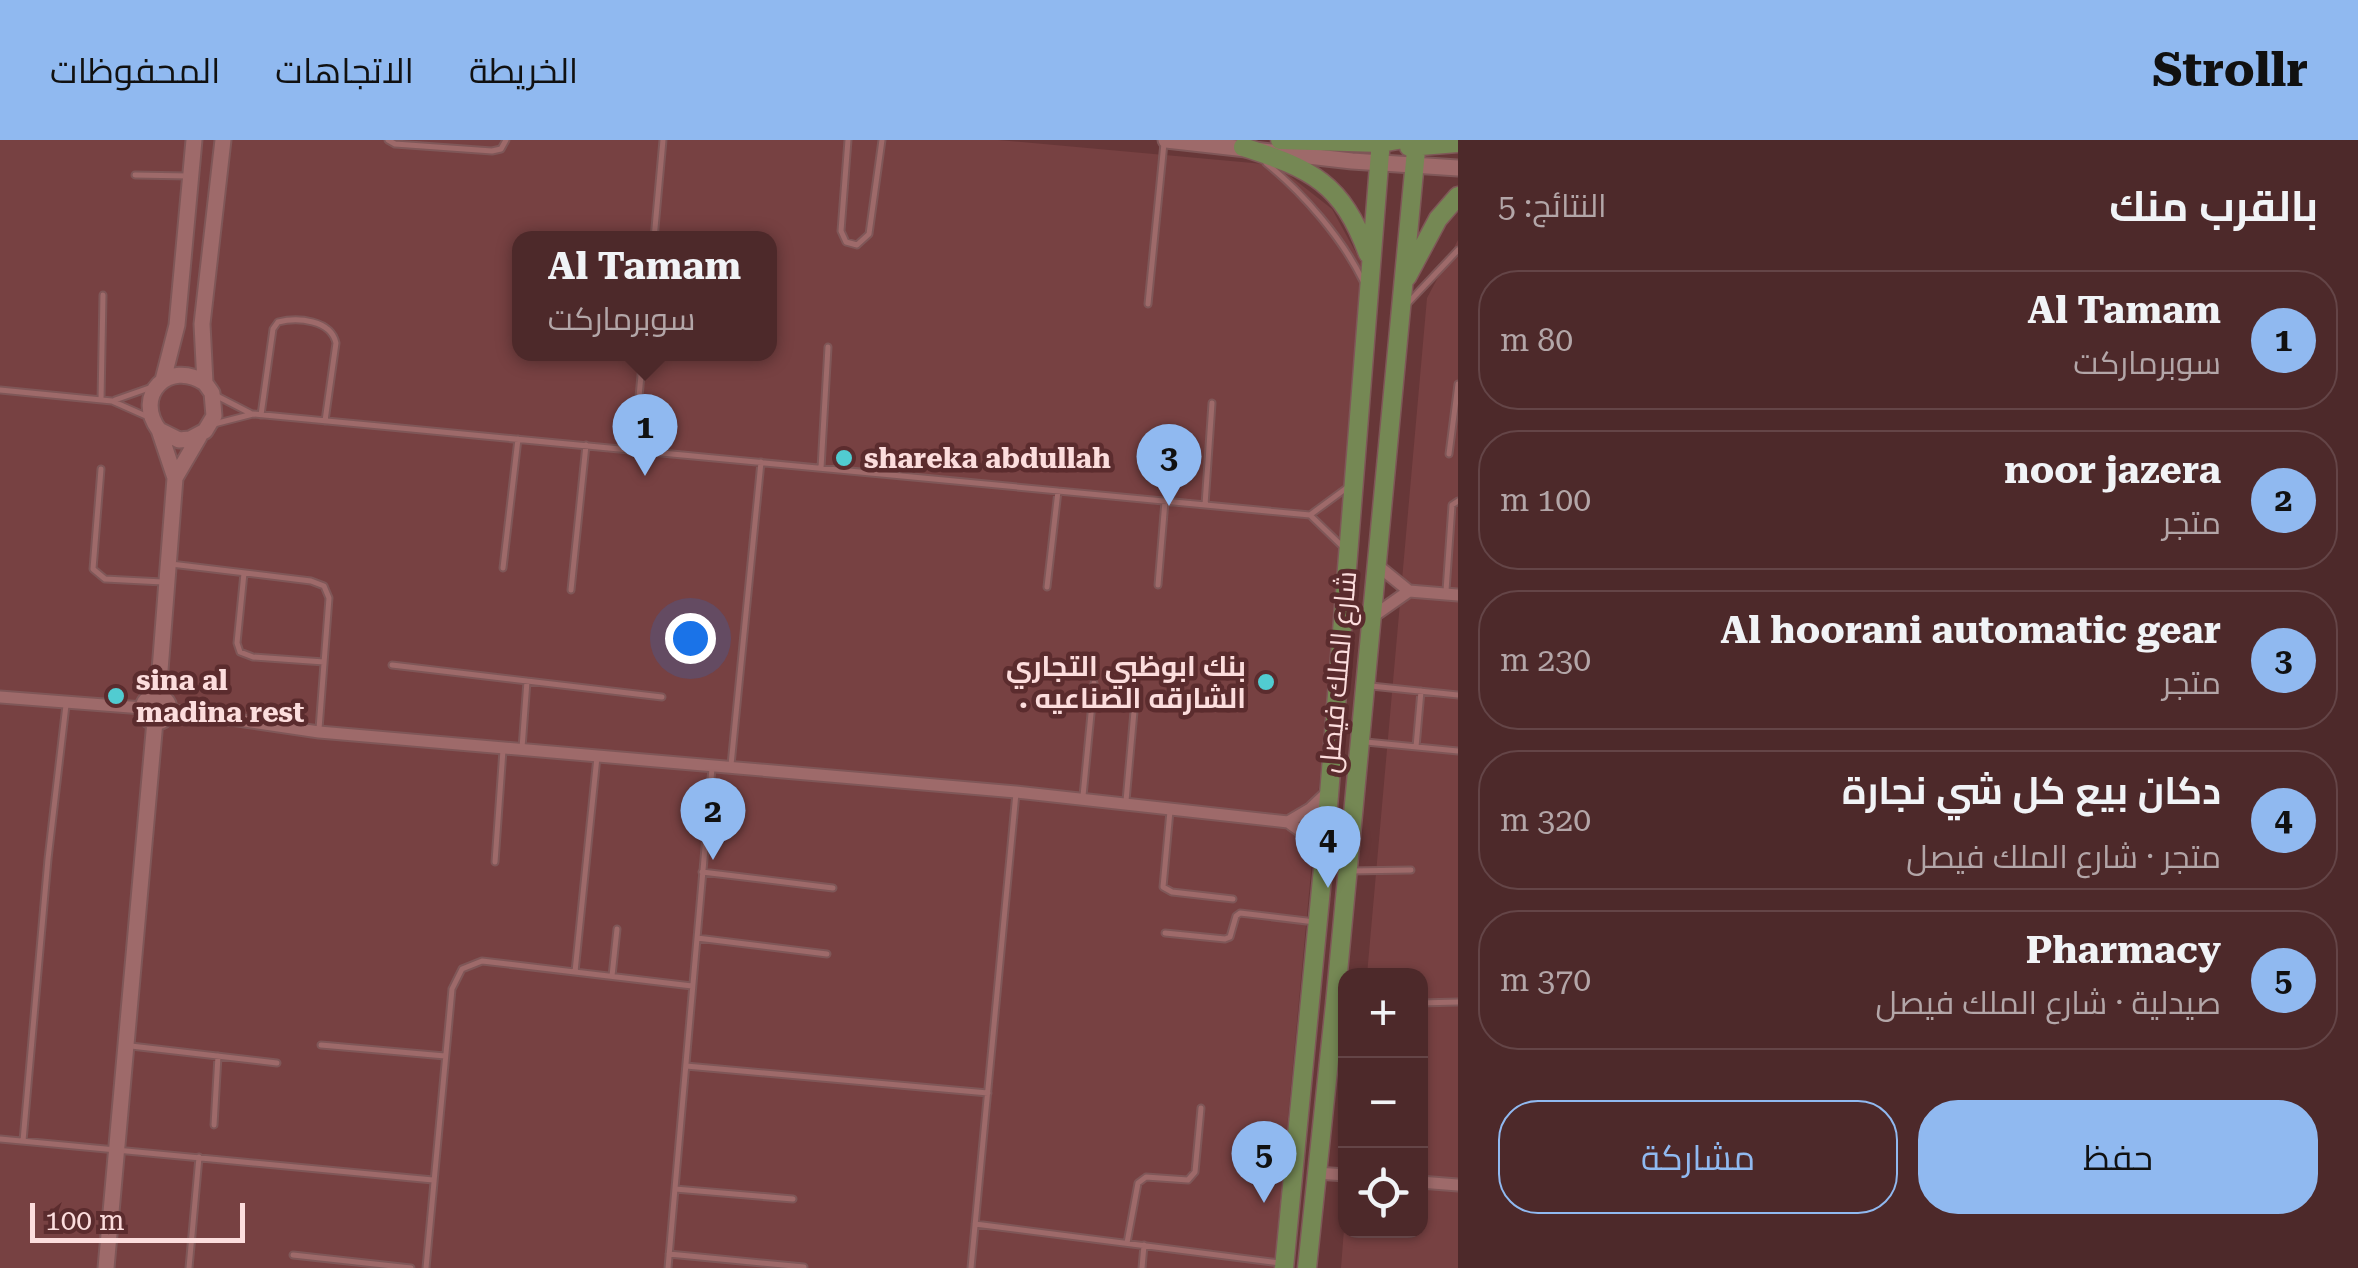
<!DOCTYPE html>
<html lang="ar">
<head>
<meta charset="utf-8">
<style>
  body { margin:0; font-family:"Roboto Serif",Cairo,serif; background:#543132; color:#f1f3f6; direction:rtl }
  .controls { position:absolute; right:30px; bottom:30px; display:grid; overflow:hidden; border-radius:20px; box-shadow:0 2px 8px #0004 }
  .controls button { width:90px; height:90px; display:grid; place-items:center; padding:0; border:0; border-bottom:2px solid #644547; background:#4d292a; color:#f1f3f6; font:50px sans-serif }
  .scale { position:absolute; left:30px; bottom:25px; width:215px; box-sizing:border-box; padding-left:10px; border:5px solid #fcdddd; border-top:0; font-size:28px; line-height:35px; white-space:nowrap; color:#fcdddd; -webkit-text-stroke:8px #5b2c2e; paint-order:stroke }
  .you { position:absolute; left:690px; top:498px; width:35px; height:35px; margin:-25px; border:8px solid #fff; border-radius:50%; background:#1a73e8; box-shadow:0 0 0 15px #1a73e833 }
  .badge { display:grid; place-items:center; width:65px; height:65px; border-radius:50%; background:#90b9f0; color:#111; font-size:32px; font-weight:700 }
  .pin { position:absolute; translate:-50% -82px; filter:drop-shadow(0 2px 5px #0008) }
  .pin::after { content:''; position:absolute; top:52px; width:35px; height:30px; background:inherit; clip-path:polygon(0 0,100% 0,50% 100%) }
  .popup { position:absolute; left:512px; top:91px; width:265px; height:130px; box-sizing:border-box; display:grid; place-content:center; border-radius:20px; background:#4d292a; filter:drop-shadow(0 2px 8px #0005); font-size:32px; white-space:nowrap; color:#b3a6a8 }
  .popup b { font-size:38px; color:#f1f3f6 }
  .popup::after { content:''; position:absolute; left:50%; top:100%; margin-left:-20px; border:20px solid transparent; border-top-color:#4d292a }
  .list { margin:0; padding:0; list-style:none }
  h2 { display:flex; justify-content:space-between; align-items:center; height:130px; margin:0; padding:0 40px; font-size:42px }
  h2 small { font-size:32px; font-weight:400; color:#b3a6a8 }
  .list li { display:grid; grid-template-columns:65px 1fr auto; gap:30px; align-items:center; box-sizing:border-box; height:140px; margin:0 20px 20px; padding:0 20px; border:2px solid #644547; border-radius:40px }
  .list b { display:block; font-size:38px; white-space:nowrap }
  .list p { margin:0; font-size:32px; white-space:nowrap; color:#b3a6a8 }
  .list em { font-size:32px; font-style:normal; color:#b3a6a8 }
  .actions { display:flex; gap:20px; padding:30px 40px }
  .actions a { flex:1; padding:22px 0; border:2px solid #90b9f0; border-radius:40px; text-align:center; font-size:35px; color:#90b9f0 }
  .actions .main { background:#90b9f0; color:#111 }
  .icon { flex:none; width:55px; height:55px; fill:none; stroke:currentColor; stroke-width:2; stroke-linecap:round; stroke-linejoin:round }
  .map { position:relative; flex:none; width:1458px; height:1128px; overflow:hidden; direction:ltr }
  header { display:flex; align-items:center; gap:60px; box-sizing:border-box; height:140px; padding:0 50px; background:#90b9f0; color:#111 }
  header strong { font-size:48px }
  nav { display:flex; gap:55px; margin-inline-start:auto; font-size:35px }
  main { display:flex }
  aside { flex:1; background:#4d292a }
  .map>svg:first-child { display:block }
  .built { fill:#774142; fill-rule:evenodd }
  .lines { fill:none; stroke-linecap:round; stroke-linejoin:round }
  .lane-casing { stroke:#7f5758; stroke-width:9 }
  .street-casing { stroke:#7f5758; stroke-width:15 }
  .secondary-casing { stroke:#7f5758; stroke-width:19 }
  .primary-casing { stroke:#7f5758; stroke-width:21 }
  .lane { stroke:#9e6a6a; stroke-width:5 }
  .street { stroke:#9e6a6a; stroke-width:11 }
  .secondary { stroke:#9e6a6a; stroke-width:15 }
  .primary { stroke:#758854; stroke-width:18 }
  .poi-dot { fill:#51ccd1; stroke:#5b2c2e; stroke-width:4 }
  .labels { text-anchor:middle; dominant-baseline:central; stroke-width:9; stroke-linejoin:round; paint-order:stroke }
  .poi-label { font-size:28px; font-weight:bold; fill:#fcdddd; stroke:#5b2c2e; text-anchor:start }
  .street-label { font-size:28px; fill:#fcdddd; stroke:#5b2c2e }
</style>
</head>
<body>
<header>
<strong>Strollr</strong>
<nav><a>الخريطة</a><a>الاتجاهات</a><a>المحفوظات</a></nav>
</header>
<main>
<aside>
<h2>بالقرب منك<small>النتائج: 5</small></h2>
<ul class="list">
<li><span class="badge">1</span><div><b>Al Tamam</b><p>سوبرماركت</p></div><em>80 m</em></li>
<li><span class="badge">2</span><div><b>noor jazera</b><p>متجر</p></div><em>100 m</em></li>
<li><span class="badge">3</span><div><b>Al hoorani automatic gear</b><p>متجر</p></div><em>230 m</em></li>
<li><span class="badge">4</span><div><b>دكان بيع كل شي نجارة</b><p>متجر · شارع الملك فيصل</p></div><em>320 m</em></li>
<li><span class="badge">5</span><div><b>Pharmacy</b><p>صيدلية · شارع الملك فيصل</p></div><em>370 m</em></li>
</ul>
<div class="actions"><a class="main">حفظ</a><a>مشاركة</a></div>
</aside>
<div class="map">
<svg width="1458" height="1128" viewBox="0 0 1458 1128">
  <rect width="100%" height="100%" fill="#673738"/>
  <path class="built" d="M0 0H998L1276 25 1332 69 1367 133 1274 1128H0ZM520 99H770V214H520Z
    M1458 100V1128H1341L1345 1076 1346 1090H1420V836L1367 835 1427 158Z"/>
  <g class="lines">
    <defs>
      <path id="lane" d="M388 0 395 4 492 11 501 9 506 0
        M848 0 841 91 846 102 857 105 869 94 882 0
        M1266 23C1304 54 1342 98 1363 141
        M135 35 188 36
        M654 99 663 0
        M1408 163 1458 110
        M1148 164 1164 3
        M617 214 643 216
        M0 250 112 261 148 277
        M215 255 250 273
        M101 260 103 155
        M115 260 152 247
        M261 275 273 189 278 182C298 177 331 180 336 203L325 281
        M214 284 253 274 1310 375 1343 407
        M634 310 643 214
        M1449 314 1458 244
        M821 328 828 207
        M101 329 93 429 105 439 163 442
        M1205 365 1212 263
        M1310 375 1348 347
        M171 424 311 441 324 446 329 458 319 589
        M503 428 518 299
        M244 433 237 503 240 512 253 517 324 522
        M1158 445 1165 361
        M1047 447 1058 351
        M571 450 586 305
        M1446 451 1452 365 1458 361
        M392 525 662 557
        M1371 546 1458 555
        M1366 602 1458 611
        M1416 607 1421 551
        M522 608 527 541
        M731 625 761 322
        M1083 656 1094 543
        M1126 661 1136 549
        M1170 671 1163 747 1172 752 1233 759
        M495 722 503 610
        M1350 731 1411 730
        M702 732 833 748
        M1165 793 1225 799 1230 797 1236 776 1240 773 1315 782
        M697 798 827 814
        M575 832 597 617
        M612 836 617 789
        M1420 863 1458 862
        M321 905 445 916
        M131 906 277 923
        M686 926 988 953
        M214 985 218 916
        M0 999 433 1040
        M23 1001 48 719 66 565
        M675 1049 793 1059
        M975 1084 1280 1123
        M1127 1103 1138 1043 1146 1037 1188 1040 1195 1032 1201 968
        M669 1114 804 1127
        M293 1115 411 1128
        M189 1128 199 1017
        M426 1128 452 849 462 829 482 821 692 846
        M668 1128 712 628
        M971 1128 1016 653
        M1142 1128 1144 1105"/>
      <path id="street" d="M1377 425 1409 451 1458 455
        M1372 477 1409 451
        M0 557 143 568
        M169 570 319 592 1016 652 1288 682 1309 697 1324 718
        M1288 682 1310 669 1328 652
        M1316 1033 1346 1035
        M1420 1042 1458 1045"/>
      <path id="secondary" d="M1166 0 1352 21 1458 28
        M163 240 177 185 194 0
        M205 243C169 219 133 255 159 290L179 300 190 299 205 291 214 276 212 253 205 243 202 184 223 0
        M159 290 175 338
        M158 556 175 338 199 297
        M143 569a13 13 0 1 1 26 0a13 13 0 1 1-26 0Z
        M106 1128 155 581"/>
      <path id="primary" d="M1280 0 1381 3 1398 0
        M1243 7C1312 29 1342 43 1368 114
        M1409 7 1458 3
        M1407 137 1438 79 1458 56
        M1284 1128 1324 718 1381 0
        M1307 1128 1335 864 1417 0"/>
    </defs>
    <use href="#lane" class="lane-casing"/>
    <use href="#street" class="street-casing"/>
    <use href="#secondary" class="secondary-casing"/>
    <use href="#primary" class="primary-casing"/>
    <use href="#lane" class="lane"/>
    <use href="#street" class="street"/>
    <use href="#secondary" class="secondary"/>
    <use href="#primary" class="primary"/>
  </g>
  <g class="poi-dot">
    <circle cx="844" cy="318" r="10"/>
    <circle cx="1266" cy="542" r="10"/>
    <circle cx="116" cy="556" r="10"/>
  </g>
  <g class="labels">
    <g class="poi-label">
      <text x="864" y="318">shareka abdullah</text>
      <text x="1246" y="526" text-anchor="end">بنك ابوظبي التجاري<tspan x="1246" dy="32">. الشارقه الصناعيه</tspan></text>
      <text x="136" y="540">sina al<tspan x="136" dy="32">madina rest</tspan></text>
    </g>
    <g class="street-label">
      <text transform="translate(1338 532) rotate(-85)">شارع الملك فيصل</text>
    </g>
  </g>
</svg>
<div class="controls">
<button>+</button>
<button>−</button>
<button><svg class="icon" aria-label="locate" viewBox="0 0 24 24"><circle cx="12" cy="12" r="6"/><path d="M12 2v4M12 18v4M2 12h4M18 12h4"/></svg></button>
</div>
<div class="scale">100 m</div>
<div class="you"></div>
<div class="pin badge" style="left:645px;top:336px">1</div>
<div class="popup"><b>Al Tamam</b>سوبرماركت</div>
<div class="pin badge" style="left:713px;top:720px">2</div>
<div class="pin badge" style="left:1169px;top:366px">3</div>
<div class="pin badge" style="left:1328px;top:748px">4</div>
<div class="pin badge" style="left:1264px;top:1063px">5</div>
</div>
</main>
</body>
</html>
